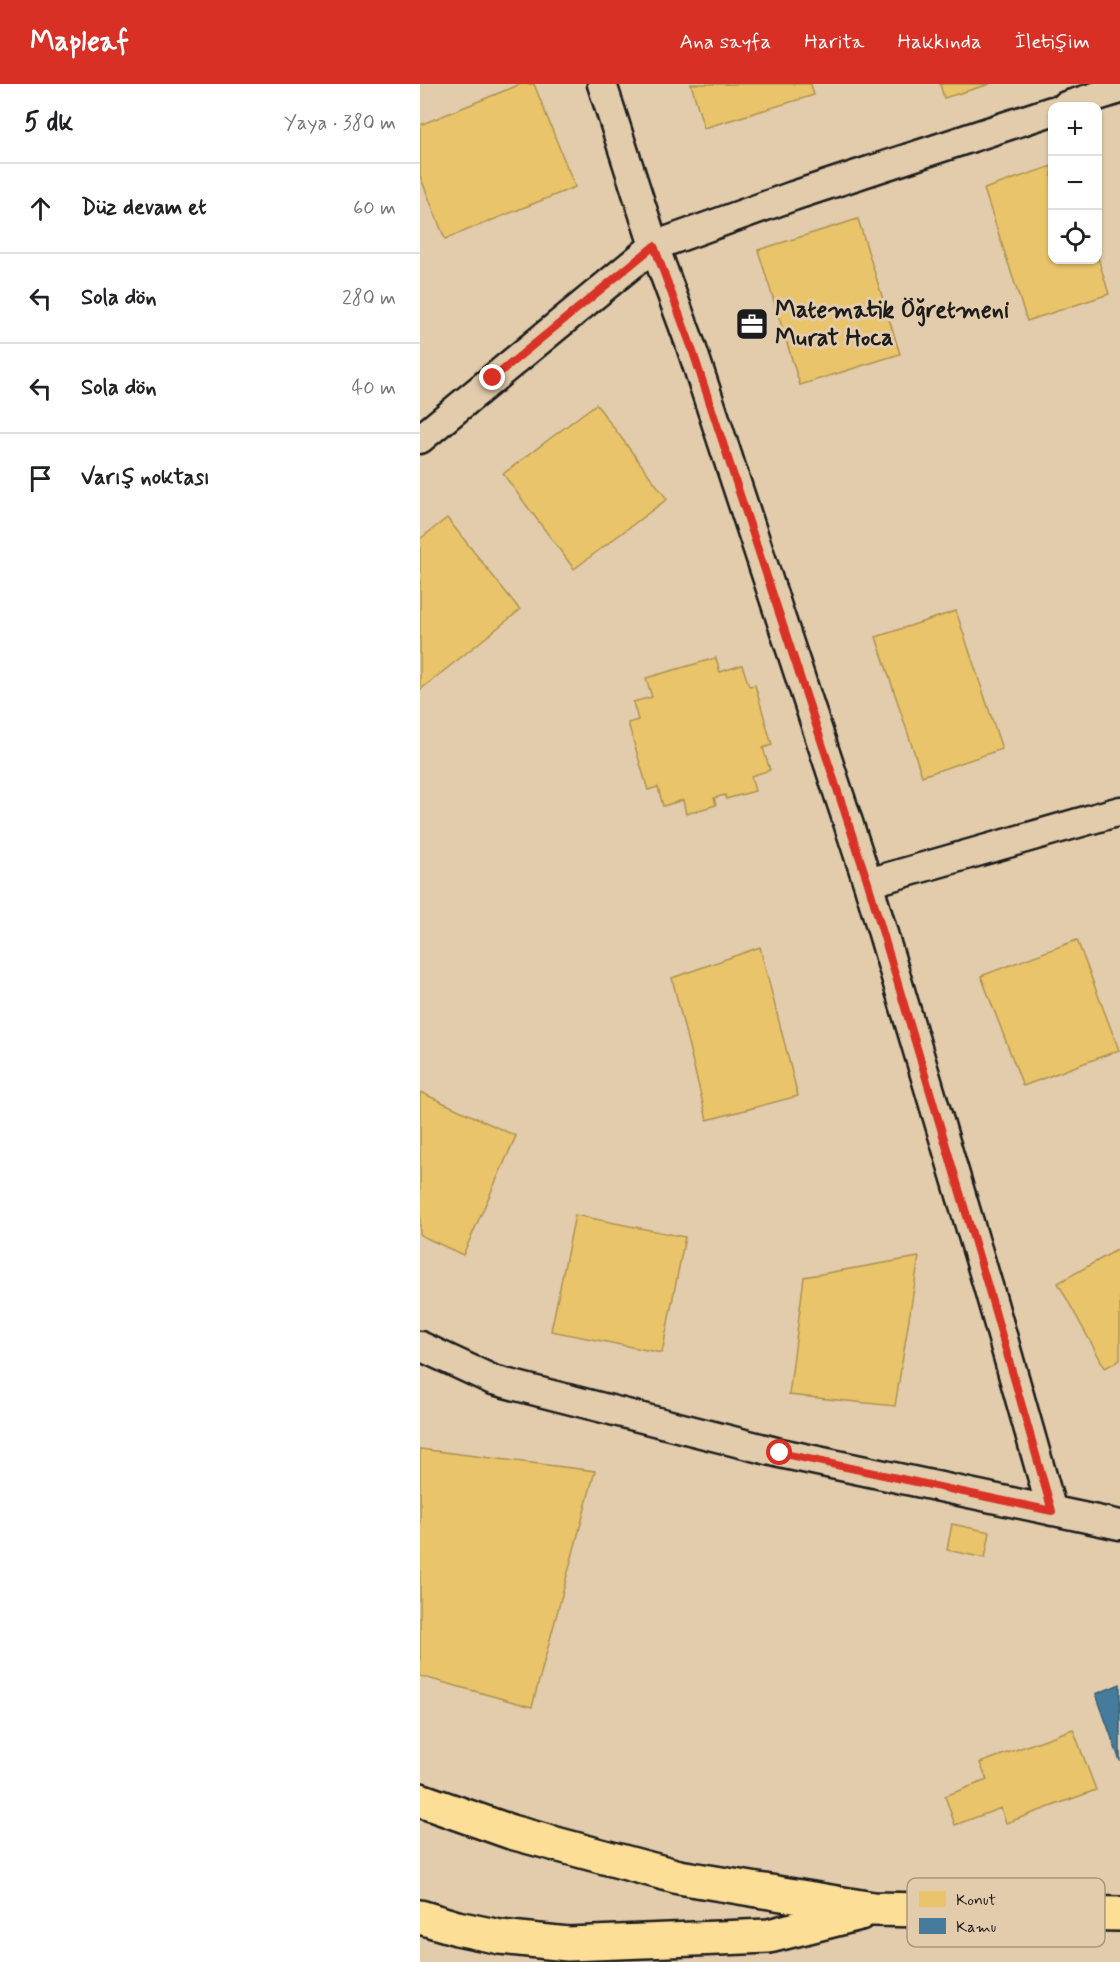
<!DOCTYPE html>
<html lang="tr">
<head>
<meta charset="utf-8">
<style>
  body { margin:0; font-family:Mynerve,sans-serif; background:#f2f2f2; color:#202124 }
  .controls { position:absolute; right:18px; top:18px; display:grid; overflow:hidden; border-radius:12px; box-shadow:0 2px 4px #0004 }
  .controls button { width:54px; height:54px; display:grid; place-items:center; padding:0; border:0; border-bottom:2px solid #e0e0e0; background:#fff; color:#202124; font:30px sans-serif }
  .stop { position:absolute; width:18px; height:18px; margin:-14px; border:4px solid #d93025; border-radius:50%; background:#fff }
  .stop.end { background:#d93025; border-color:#fff; box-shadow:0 2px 6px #0008 }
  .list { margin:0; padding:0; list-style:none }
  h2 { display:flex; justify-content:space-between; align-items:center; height:78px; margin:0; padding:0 24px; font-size:26px }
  h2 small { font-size:20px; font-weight:400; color:#757577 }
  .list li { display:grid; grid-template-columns:39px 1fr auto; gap:18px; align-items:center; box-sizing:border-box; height:90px; padding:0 24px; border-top:2px solid #e0e0e0 }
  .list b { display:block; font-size:22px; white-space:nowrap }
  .list em { font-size:20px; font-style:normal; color:#757577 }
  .icon { flex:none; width:33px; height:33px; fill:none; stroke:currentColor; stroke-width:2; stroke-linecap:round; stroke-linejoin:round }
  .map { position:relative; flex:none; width:700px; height:1878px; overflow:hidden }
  header { display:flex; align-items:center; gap:36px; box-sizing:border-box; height:84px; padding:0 30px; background:#d93025; color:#fff }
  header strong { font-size:28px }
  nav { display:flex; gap:33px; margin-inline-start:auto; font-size:21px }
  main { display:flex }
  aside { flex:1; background:#fff }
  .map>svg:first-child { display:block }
  .homes { fill:#e9c46a; stroke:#ac9253; stroke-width:1.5 }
  .public { fill:#457b9d; stroke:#395e76; stroke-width:1.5 }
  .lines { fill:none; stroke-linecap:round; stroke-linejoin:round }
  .minor-casing { stroke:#1c1c1c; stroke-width:33 }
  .primary-casing { stroke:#1c1c1c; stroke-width:38 }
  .minor { stroke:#e2ccab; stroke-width:28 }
  .primary { stroke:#fdde96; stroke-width:33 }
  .route { stroke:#d93025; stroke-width:8 }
  .labels { text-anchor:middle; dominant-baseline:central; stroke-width:6; stroke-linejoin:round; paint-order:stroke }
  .poi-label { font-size:24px; font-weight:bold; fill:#1c1c1c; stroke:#e2ccab; text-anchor:start }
  .key { fill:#e2ccab; stroke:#a79780; stroke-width:1.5 }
  .key-label { font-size:16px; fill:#1c1c1c }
</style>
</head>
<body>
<header>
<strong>Mapleaf</strong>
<nav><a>Ana sayfa</a><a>Harita</a><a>Hakkında</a><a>İletişim</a></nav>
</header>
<main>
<aside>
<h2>5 dk<small>Yaya · 380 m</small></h2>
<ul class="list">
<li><svg class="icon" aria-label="ahead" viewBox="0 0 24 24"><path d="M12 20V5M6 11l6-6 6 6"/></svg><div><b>Düz devam et</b></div><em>60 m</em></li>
<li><svg class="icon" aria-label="left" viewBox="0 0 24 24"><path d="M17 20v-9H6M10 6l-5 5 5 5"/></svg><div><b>Sola dön</b></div><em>280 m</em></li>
<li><svg class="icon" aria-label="left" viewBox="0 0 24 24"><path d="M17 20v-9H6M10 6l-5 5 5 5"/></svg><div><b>Sola dön</b></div><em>40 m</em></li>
<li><svg class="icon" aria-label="arrive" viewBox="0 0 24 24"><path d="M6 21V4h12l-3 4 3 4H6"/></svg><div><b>Varış noktası</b></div></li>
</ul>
</aside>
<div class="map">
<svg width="700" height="1878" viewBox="0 0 700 1878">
  <rect width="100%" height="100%" fill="#e2ccab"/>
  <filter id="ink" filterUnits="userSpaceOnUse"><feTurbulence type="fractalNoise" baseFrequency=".0167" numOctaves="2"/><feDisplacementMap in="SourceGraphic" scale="12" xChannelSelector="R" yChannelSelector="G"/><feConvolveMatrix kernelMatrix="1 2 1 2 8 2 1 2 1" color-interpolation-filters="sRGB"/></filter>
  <g filter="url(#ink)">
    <path class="homes" d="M101 0H114L155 103 25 155 0 92V41Z
      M271 0H391L394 11 284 44Z
      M520 0H570L524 14Z
      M632 82V176L678 174 689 210 607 237 564 105Z
      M438 135 480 270 380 301 338 166Z
      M176 320 247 415 154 485 83 390Z
      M27 434 100 526 0 606V455Z
      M536 527 582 665 502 692 456 553Z
      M296 574 300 588 322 581 329 602 335 601 352 661 343 664 350 686 331 692 335 707 306 715 305 711 294 714 296 721 266 730 263 716 243 722 238 703 228 706 208 639 218 636 213 618 232 613 226 594Z
      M657 856 699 966 603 1002 561 892Z
      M340 863 378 1012 287 1036 252 894Z
      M0 1008 96 1052 43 1171 0 1151Z
      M155 1131 265 1153 242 1269 131 1247Z
      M700 1164V1276L685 1284 638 1199Z
      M499 1173 475 1322 369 1311 384 1193Z
      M0 1365 175 1387 112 1623 0 1592Z
      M532 1440 570 1448 565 1474 527 1466Z
      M653 1645 676 1706 586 1739 581 1724 535 1741 525 1712 567 1696 560 1679Z"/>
    <path class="public" d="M700 1600V1677L676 1610Z"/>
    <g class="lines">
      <defs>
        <path id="minor" d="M182 0 234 162 271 262 448 799 568 1202 632 1427
          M646 22 700 5
          M0 355 234 162 373 112 632 27
          M448 799 700 727
          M0 1262 73 1296 360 1369 700 1441"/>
        <path id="primary" d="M0 1716 91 1748 259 1793 453 1825 700 1830
          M0 1833 37 1844 80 1853 148 1860 349 1852 440 1829"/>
      </defs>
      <use href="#minor" class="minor-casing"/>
      <use href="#primary" class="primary-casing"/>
      <use href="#minor" class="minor"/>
      <use href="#primary" class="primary"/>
    </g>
  </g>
  <g class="lines" filter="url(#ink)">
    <path class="route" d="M73 294 234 162 271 262 448 799 568 1203 632 1427 360 1369"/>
  </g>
  <defs>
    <symbol id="office-square" viewBox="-11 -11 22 22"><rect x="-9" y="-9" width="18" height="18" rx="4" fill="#1c1c1c" stroke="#e2ccab"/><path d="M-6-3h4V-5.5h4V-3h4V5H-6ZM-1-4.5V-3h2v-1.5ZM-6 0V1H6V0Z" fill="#fff"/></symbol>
  </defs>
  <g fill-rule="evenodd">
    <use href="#office-square" x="313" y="221" width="38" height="38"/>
  </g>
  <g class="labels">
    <g class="poi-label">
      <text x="355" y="226">Matematik Öğretmeni<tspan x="355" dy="28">Murat Hoca</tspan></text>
    </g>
  </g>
  <rect x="487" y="1794" width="198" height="69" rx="9" class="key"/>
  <rect x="499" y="1807" width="27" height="16" fill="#e9c46a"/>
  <rect x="499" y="1834" width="27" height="16" fill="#457b9d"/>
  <g class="key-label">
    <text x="536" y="1821">Konut</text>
    <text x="536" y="1848">Kamu</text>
  </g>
</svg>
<div class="controls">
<button>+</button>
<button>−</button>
<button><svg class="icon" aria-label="locate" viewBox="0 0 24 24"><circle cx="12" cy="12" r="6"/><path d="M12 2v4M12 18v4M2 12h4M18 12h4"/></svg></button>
</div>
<div class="stop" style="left:360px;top:1369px"></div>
<div class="stop end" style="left:73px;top:294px"></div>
</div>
</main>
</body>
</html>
